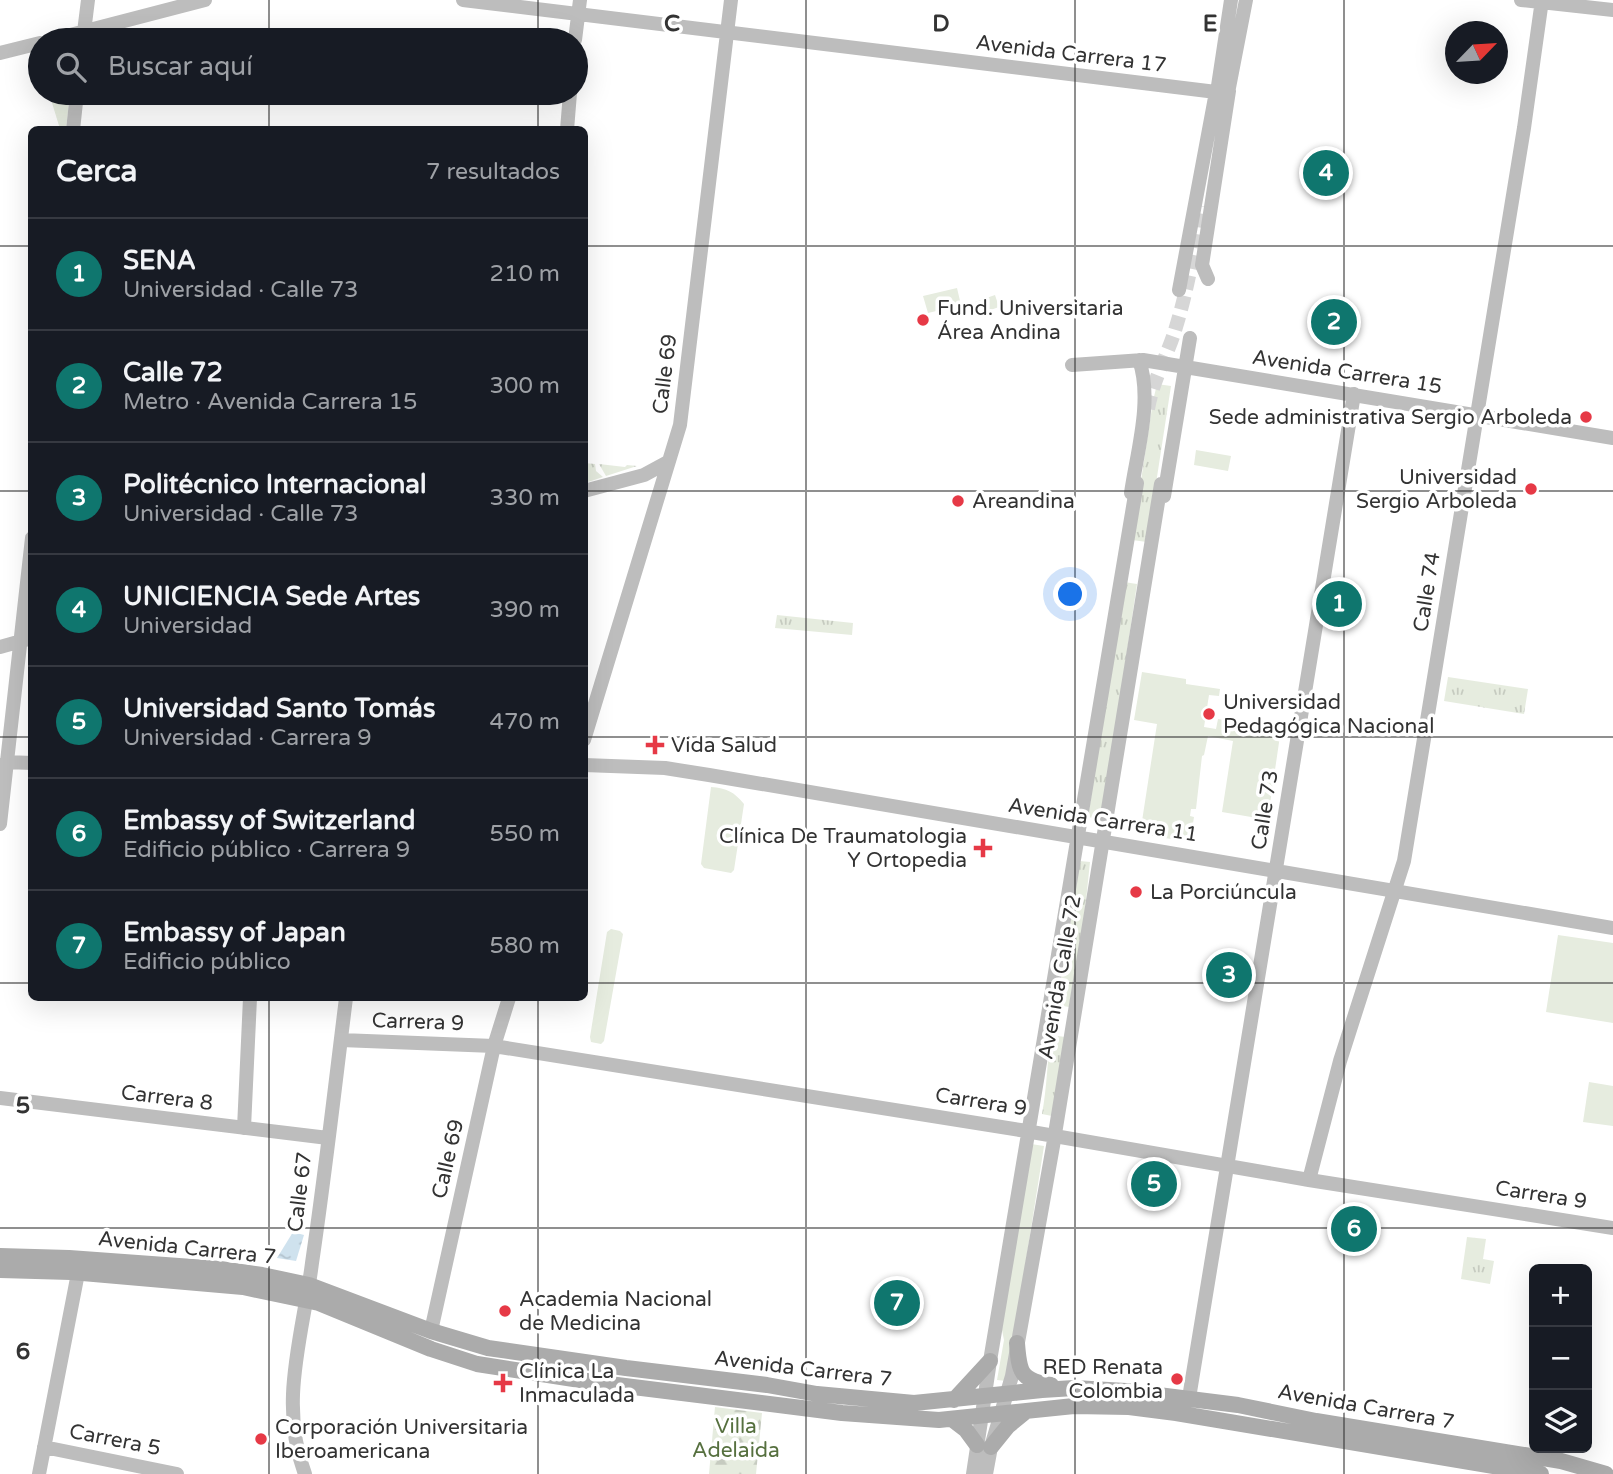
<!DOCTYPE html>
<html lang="es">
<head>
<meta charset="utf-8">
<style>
  body { margin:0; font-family:"Varela Round",sans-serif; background:#20242c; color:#f1f3f6 }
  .controls { position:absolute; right:21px; bottom:21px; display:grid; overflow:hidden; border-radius:10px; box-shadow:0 7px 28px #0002 }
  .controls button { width:63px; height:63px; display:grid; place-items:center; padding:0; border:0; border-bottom:2px solid #363941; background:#171b24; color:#f1f3f6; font:35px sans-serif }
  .compass { position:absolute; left:1445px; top:21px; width:63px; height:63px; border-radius:50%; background:#171b24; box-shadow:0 7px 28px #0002; rotate:65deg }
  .you { position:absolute; left:1071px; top:595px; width:24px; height:24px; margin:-18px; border:5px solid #fff; border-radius:50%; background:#1a73e8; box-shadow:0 0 0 10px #1a73e833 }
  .badge { display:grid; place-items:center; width:46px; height:46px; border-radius:50%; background:#0f766e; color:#fff; font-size:23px; font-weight:700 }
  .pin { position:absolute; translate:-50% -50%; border:4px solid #fff; box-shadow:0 2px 7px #0006 }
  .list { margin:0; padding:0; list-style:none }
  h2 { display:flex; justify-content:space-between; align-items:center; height:91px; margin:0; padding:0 28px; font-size:30px }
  h2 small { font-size:23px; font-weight:400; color:#9ea1a6 }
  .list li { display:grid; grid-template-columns:46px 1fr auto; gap:21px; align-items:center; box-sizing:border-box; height:112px; padding:0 28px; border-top:2px solid #363941 }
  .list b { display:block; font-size:26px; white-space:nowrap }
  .list p { margin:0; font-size:23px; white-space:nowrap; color:#9ea1a6 }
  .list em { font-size:23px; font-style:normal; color:#9ea1a6 }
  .icon { flex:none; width:38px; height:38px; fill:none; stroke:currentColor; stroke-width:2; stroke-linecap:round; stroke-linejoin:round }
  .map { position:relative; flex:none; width:1613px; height:1474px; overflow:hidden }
  .search { position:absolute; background:#171b24; box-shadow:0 7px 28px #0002; left:28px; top:28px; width:560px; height:77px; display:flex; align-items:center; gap:18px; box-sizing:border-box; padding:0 24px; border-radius:38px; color:#9ea1a6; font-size:26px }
  .panel { position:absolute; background:#171b24; box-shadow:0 7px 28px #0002; left:28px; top:126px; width:560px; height:875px; border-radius:10px }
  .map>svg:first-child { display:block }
  .grass { fill:url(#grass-tufts) }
  .forest { fill:url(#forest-firs) }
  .green { fill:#e6ecdf }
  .water { fill:url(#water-ripples) }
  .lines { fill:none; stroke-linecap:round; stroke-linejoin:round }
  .secondary-tunnel { stroke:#d6d6d6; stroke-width:14; stroke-dasharray:14 7; stroke-linecap:butt }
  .secondary { stroke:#bdbdbd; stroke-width:14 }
  .primary { stroke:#ababab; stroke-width:16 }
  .grid { fill:none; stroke:#333; stroke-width:2; stroke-opacity:0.55 }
  .poi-dot { fill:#e63946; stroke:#fff; stroke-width:2.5 }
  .labels { text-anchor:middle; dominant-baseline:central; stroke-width:7; stroke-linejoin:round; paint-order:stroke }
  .street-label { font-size:21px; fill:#333; stroke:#fff }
  .poi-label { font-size:21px; fill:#333; stroke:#fff; text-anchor:start }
  .park-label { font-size:21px; fill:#56703f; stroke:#fff }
  .grid-label { font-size:23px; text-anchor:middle; font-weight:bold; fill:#333; stroke:#fff; stroke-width:7; stroke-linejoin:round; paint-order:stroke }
</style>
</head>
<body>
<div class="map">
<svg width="1613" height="1474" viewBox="0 0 1613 1474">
  <defs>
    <pattern id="grass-tufts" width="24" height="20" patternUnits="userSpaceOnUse" patternTransform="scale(1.75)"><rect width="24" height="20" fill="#e6ecdf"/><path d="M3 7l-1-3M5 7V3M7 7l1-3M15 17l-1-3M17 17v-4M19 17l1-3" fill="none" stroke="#c6cbc0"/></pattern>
    <pattern id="forest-firs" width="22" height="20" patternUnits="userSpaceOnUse" patternTransform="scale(1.75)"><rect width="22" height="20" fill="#e6ecdf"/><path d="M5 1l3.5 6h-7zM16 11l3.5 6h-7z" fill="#c6cbc0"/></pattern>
    <pattern id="water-ripples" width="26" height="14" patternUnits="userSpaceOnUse" patternTransform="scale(1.75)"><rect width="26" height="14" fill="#cfe2ee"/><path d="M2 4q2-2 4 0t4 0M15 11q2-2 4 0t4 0" fill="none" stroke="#b2c2cd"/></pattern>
  </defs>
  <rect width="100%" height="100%" fill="#fff"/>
  <path class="grass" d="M1157 384 1171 386 1147 542 1132 540 1153 401Z
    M584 463 595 464 596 471 603 477 585 483Z
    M599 464 625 467 627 465 637 466 606 476Z
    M1124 582 1137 584 1102 820 1088 817Z
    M777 615 853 623 852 635 775 628Z
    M1448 677 1528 689 1524 714 1444 701Z
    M1080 861 1090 862 1084 920 1069 1007 1057 1005Z
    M1051 1035 1065 1037 1052 1116 1042 1114C1047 1088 1047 1062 1051 1035Z
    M1467 1237 1486 1239 1483 1259 1494 1261 1490 1284 1461 1279Z"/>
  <path class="forest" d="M715 1407 762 1413 756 1474H709Z"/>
  <path class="green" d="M49 93H70L66 129H60Z
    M957 288 961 305 928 313 923 296Z
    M995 295 999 307 979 314 975 302Z
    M1196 450 1231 456 1228 471 1194 465Z
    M1142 672 1186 679V684L1220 689 1219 696 1209 695 1204 727 1216 729 1218 719 1281 729 1266 831 1255 829 1257 818 1222 812 1233 741 1208 736 1204 755 1202 756 1196 809H1191L1190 816 1194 817 1190 842 1140 834 1157 724 1134 720Z
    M711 787C727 788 734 792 744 804L734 870 731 873 704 868 701 864Z
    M611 929 620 931 623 934 604 1041 601 1044 591 1042 590 1037 607 932Z
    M1558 935 1613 943V1023L1546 1012Z
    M1589 1082 1613 1086V1126L1583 1122Z
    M1031 1144 1044 1146 1007 1381 997 1380 1004 1340 1001 1325Z"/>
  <path class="water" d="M293 1232 304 1235 296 1261 277 1258Z"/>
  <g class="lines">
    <path class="secondary-tunnel" d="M1148 409C1153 379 1168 355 1176 327 1188 288 1195 247 1201 206"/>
    <path class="secondary" d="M463 0 1216 92
      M1521 0 1613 10
      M51 40 205 0
      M83 40 88 0
      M575 40 580 0
      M0 53 40 43
      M1227 98 1246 0
      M1216 99 1231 0
      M73 130 77 93
      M567 130 570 93
      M1208 279 1202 265 1229 91
      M1179 290 1216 92
      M1072 365 1143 360 1613 438
      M584 491 644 475 668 462
      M1131 493C1137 452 1153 399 1139 360
      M1164 496 1190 338
      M0 647 32 638
      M584 740 680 425 731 0
      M6 762 32 763
      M584 765 665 768 709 775 1613 928
      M0 824 32 538
      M341 1040 494 1046 1020 1130 1309 1180 1613 1228
      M0 1098 328 1138
      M244 1128 250 998
      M1309 1180 1340 1061 1404 861 1524 128 1542 0
      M431 1331 494 1046 509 998
      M1189 1398 1354 394
      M44 1447 177 1474
      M39 1474 78 1273
      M305 1474C278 1403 303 1335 312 1263 325 1175 335 1086 346 998
      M973 1474 990 1361 1137 483
      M986 1474 991 1447 1012 1376 1053 1146 1161 484"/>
    <path class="primary" d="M0 1256 69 1258 220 1269 262 1275 309 1285 431 1331 488 1348 626 1368 767 1385 817 1394 914 1403 1042 1390 1074 1388 1126 1391 1238 1405 1316 1421 1561 1461 1606 1474
      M0 1270 71 1272 243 1287 319 1303 431 1349 477 1364 593 1382 842 1413 939 1420 1074 1406 1129 1407 1176 1413 1541 1474
      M1017 1343C1019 1371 1020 1381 1051 1385
      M954 1400 990 1361
      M953 1420 966 1430 977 1445
      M991 1447 1008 1426 1025 1412"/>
  </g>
  <path class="grid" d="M269 0V40M538 0V40M806 0V1474M1075 0V1474M1344 0V1474M269 93V130M538 93V130M0 246H32M584 246H1613M0 491H32M584 491H1613M0 737H32M584 737H1613M0 983H32M584 983H1613M269 998V1474M538 998V1474M0 1228H1613"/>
  <g class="poi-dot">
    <circle cx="923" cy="320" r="7"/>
    <circle cx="1586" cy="417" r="7"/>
    <circle cx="1531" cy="489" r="7"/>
    <circle cx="958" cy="501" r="7"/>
    <circle cx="1209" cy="714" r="7"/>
    <path d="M651.5 734.5h7v7h7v7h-7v7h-7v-7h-7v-7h7z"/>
    <path d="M979.5 837.5h7v7h7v7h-7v7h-7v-7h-7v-7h7z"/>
    <circle cx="1136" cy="892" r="7"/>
    <circle cx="505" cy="1311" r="7"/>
    <circle cx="1177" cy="1379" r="7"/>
    <path d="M499.5 1372.5h7v7h7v7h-7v7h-7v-7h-7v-7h7z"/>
    <circle cx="261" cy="1439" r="7"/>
  </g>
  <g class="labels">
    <g class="street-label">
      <text transform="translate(1071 54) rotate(7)">Avenida Carrera 17</text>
      <text transform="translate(1347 372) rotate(9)">Avenida Carrera 15</text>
      <text transform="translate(665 374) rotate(-83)">Calle 69</text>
      <text transform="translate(1427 592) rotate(-81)">Calle 74</text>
      <text transform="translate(1265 810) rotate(-81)">Calle 73</text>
      <text transform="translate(1103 820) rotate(9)">Avenida Carrera 11</text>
      <text transform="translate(1060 977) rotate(-80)">Avenida Calle 72</text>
      <text transform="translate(418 1022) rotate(2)">Carrera 9</text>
      <text transform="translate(167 1098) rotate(7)">Carrera 8</text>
      <text transform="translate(981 1102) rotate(9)">Carrera 9</text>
      <text transform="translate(448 1159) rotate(-77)">Calle 69</text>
      <text transform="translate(300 1192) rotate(-83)">Calle 67</text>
      <text transform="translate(1541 1195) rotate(9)">Carrera 9</text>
      <text transform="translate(187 1248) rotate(6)">Avenida Carrera 7</text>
      <text transform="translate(803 1369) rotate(7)">Avenida Carrera 7</text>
      <text transform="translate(1366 1407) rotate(10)">Avenida Carrera 7</text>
      <text transform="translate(115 1440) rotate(11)">Carrera 5</text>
    </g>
    <g class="poi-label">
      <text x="937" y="308">Fund. Universitaria<tspan x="937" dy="24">Área Andina</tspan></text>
      <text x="1572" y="417" text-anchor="end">Sede administrativa Sergio Arboleda</text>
      <text x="1517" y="477" text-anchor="end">Universidad<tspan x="1517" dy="24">Sergio Arboleda</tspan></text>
      <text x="972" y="501">Areandina</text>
      <text x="1223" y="702">Universidad<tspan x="1223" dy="24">Pedagógica Nacional</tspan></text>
      <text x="671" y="745">Vida Salud</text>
      <text x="967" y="836" text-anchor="end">Clínica De Traumatologia<tspan x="967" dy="24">Y Ortopedia</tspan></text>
      <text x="1150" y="892">La Porciúncula</text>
      <text x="519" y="1299">Academia Nacional<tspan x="519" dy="24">de Medicina</tspan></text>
      <text x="1163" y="1367" text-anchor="end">RED Renata<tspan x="1163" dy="24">Colombia</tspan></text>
      <text x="519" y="1371">Clínica La<tspan x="519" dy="24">Inmaculada</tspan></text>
      <text x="275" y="1427">Corporación Universitaria<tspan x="275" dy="24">Iberoamericana</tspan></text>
    </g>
    <g class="park-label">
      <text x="736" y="1426">Villa<tspan x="736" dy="24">Adelaida</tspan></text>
    </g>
  </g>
  <g class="grid-label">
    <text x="672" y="31">C</text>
    <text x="941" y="31">D</text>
    <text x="1210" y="31">E</text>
    <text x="23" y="1113">5</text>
    <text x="23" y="1359">6</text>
  </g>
</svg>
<div class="controls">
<button>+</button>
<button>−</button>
<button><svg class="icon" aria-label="layers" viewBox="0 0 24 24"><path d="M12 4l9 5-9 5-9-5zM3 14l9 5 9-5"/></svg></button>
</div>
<svg class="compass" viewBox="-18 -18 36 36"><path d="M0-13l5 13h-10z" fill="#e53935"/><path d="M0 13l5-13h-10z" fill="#9ea1a6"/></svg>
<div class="you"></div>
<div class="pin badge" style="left:1339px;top:604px">1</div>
<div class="pin badge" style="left:1334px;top:322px">2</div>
<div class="pin badge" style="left:1229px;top:975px">3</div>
<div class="pin badge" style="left:1326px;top:173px">4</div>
<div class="pin badge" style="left:1154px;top:1184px">5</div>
<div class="pin badge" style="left:1354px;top:1229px">6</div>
<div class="pin badge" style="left:897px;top:1303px">7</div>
<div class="search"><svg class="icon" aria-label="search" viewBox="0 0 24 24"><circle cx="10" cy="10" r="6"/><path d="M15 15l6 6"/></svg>Buscar aquí</div>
<section class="panel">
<h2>Cerca<small>7 resultados</small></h2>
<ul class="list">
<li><span class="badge">1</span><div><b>SENA</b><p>Universidad · Calle 73</p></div><em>210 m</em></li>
<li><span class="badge">2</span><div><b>Calle 72</b><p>Metro · Avenida Carrera 15</p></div><em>300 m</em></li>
<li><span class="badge">3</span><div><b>Politécnico Internacional</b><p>Universidad · Calle 73</p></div><em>330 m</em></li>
<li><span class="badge">4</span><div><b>UNICIENCIA Sede Artes</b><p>Universidad</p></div><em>390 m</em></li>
<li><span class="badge">5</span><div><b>Universidad Santo Tomás</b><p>Universidad · Carrera 9</p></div><em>470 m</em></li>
<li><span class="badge">6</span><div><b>Embassy of Switzerland</b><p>Edificio público · Carrera 9</p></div><em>550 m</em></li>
<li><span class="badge">7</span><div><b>Embassy of Japan</b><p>Edificio público</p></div><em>580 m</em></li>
</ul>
</section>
</div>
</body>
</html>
